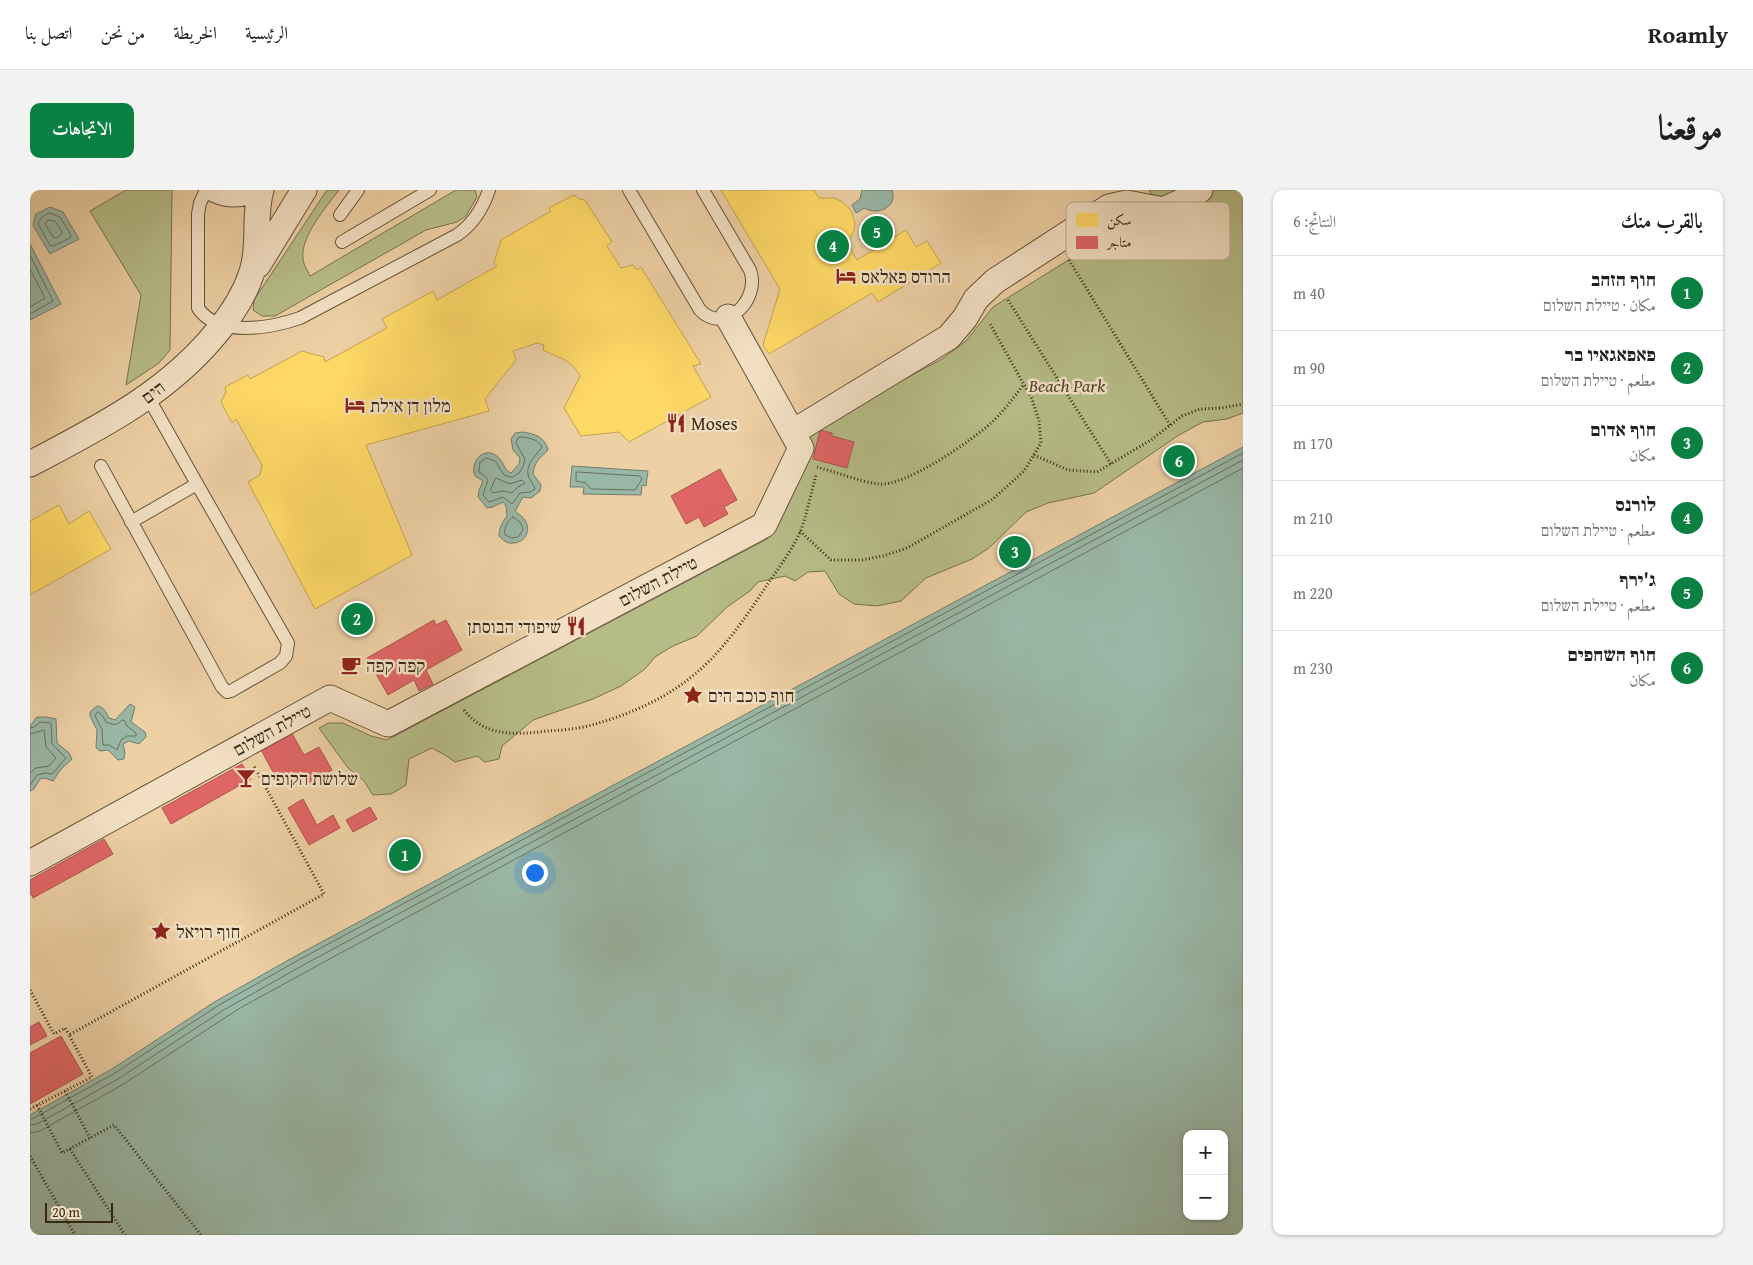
<!DOCTYPE html>
<html lang="ar">
<head>
<meta charset="utf-8">
<style>
  body { margin:0; font-family:"Gentium Book Plus",Amiri,"Frank Ruhl Libre",serif; background:#f2f2f2; color:#202124; direction:rtl }
  .controls { position:absolute; right:15px; bottom:15px; display:grid; overflow:hidden; border-radius:10px; box-shadow:0 1px 4px #0004 }
  .controls button { width:45px; height:45px; display:grid; place-items:center; padding:0; border:0; border-bottom:1px solid #e0e0e0; background:#fff; color:#202124; font:25px sans-serif }
  .scale { position:absolute; left:15px; bottom:12px; width:68px; box-sizing:border-box; padding-left:5px; border:2px solid #382915; border-top:0; font-size:14px; line-height:18px; white-space:nowrap; color:#382915; -webkit-text-stroke:4px #f3e0c4; paint-order:stroke }
  .you { position:absolute; left:504px; top:682px; width:18px; height:18px; margin:-12px; border:4px solid #fff; border-radius:50%; background:#1a73e8; box-shadow:0 0 0 8px #1a73e833 }
  .badge { display:grid; place-items:center; width:32px; height:32px; border-radius:50%; background:#0b8043; color:#fff; font-size:16px; font-weight:700 }
  .pin { position:absolute; translate:-50% -50%; border:2px solid #fff; box-shadow:0 1px 5px #0006 }
  .list { margin:0; padding:0; list-style:none }
  h2 { display:flex; justify-content:space-between; align-items:center; height:65px; margin:0; padding:0 20px; font-size:21px }
  h2 small { font-size:16px; font-weight:400; color:#757577 }
  .list li { display:grid; grid-template-columns:32px 1fr auto; gap:15px; align-items:center; box-sizing:border-box; height:75px; padding:0 20px; border-top:1px solid #e0e0e0 }
  .list b { display:block; font-size:19px; white-space:nowrap }
  .list p { margin:0; font-size:16px; white-space:nowrap; color:#757577 }
  .list em { font-size:16px; font-style:normal; color:#757577 }
  .map { position:relative; flex:none; width:1213px; height:1045px; overflow:hidden; direction:ltr; border-radius:10px }
  header { display:flex; align-items:center; gap:30px; box-sizing:border-box; height:70px; padding:0 25px; background:#fff; border-bottom:1px solid #e0e0e0 }
  header strong { font-size:24px }
  nav { display:flex; gap:28px; margin-inline-start:auto; font-size:18px }
  .intro { display:flex; align-items:center; justify-content:space-between; box-sizing:border-box; height:120px; padding:0 30px }
  h1 { margin:0; font-size:35px }
  .button { padding:12px 22px; border-radius:10px; background:#0b8043; color:#fff; font-size:18px; font-weight:700 }
  main { display:flex; gap:30px; padding:0 30px }
  aside { flex:1; background:#fff; border-radius:10px; box-shadow:0 1px 4px #0004 }
  .map>svg:first-child { display:block }
  .green { fill:#b6bc87; stroke:#77724e }
  .water { fill:#99b7a6; stroke:#727e6c; fill-rule:evenodd }
  .homes { fill:#ffd966; stroke:#c3a44e }
  .shops { fill:#e06666; stroke:#ae544e }
  .lines { fill:none; stroke-linecap:round; stroke-linejoin:round }
  .shore { stroke:#68705e; stroke-width:1 }
  .lane-casing { stroke:#655339; stroke-width:14 }
  .street-casing { stroke:#655339; stroke-width:27 }
  .path { stroke:#382915; stroke-width:3; stroke-dasharray:1 2.5; stroke-linecap:butt }
  .lane { stroke:#f3e0c4; stroke-width:12 }
  .street { stroke:#f3e0c4; stroke-width:25 }
  .labels { text-anchor:middle; dominant-baseline:central; stroke-width:5; stroke-linejoin:round; paint-order:stroke }
  .poi-label { font-size:18px; fill:#382915; stroke:#f3e0c4; text-anchor:start }
  .park-label { font-size:18px; font-style:italic; fill:#51462c; stroke:#f3e0c4 }
  .street-label { font-size:18px; fill:#382915; stroke:#f3e0c4 }
  .key { fill:#f3e0c4; stroke:#bba990; stroke-width:1 }
  .key-label { font-size:14px; fill:#382915 }
</style>
</head>
<body>
<header>
<strong>Roamly</strong>
<nav><a>الرئيسية</a><a>الخريطة</a><a>من نحن</a><a>اتصل بنا</a></nav>
</header>
<div class="intro"><h1>موقعنا</h1><a class="button">الاتجاهات</a></div>
<main>
<aside>
<h2>بالقرب منك<small>النتائج: 6</small></h2>
<ul class="list">
<li><span class="badge">1</span><div><b>חוף הזהב</b><p>مكان · טיילת השלום</p></div><em>40 m</em></li>
<li><span class="badge">2</span><div><b>פאפאגאיו בר</b><p>مطعم · טיילת השלום</p></div><em>90 m</em></li>
<li><span class="badge">3</span><div><b>חוף אדום</b><p>مكان</p></div><em>170 m</em></li>
<li><span class="badge">4</span><div><b>לורנס</b><p>مطعم · טיילת השלום</p></div><em>210 m</em></li>
<li><span class="badge">5</span><div><b>ג'ירף</b><p>مطعم · טיילת השלום</p></div><em>220 m</em></li>
<li><span class="badge">6</span><div><b>חוף השחפים</b><p>مكان</p></div><em>230 m</em></li>
</ul>
</aside>
<div class="map">
<svg width="1213" height="1045" viewBox="0 0 1213 1045">
  <rect width="100%" height="100%" fill="#edd0a4"/>
  <filter id="stains"><feTurbulence type="fractalNoise" baseFrequency=".004" numOctaves="4"/><feColorMatrix values="0 0 0 0 .2 0 0 0 0 .09 0 0 0 0 .02 0 0 0 .5 -.17"/></filter>
  <radialGradient id="worn" r=".72"><stop offset=".6" stop-color="#630" stop-opacity="0"/><stop offset="1" stop-color="#630" stop-opacity=".3"/></radialGradient>
  <path class="green" d="M96 0H142L140 160 129 173 96 195 111 105 60 21Z
    M297 0H309C297 16 270 47 273 68 273 74 278 81 280 86L426 0H445L447 7 436 26 427 32 396 40 245 126H232L223 120 224 110Z
    M1119 0H1213V223L1197 229 1173 232 1149 245 1064 303 1018 313 996 322 959 358 942 369 896 388 871 411 847 416 824 414 809 404 795 381 778 382 765 391 755 386 728 392 720 401 697 417 667 446 643 456 625 467 615 479 591 496 563 509 503 530 472 556 469 569 455 572 447 566 425 572 415 565 402 558 379 569 376 595 361 604 343 605 334 591 318 578 289 538 299 533H313L341 546 357 550 737 349 780 240 912 169 936 151 963 117 1069 51 1101 40 1127 43 1143 38Z"/>
  <path class="water" d="M832 0H862C868 17 848 26 834 18L826 23 822 15 830 9Z
    M20 17 33 22 49 49 20 64 3 35 6 24Z
    M0 54 31 114 0 130Z
    M493 242C505 244 515 247 518 260 510 268 504 272 503 284L511 295 510 301 501 308 493 307 485 321C488 324 494 327 496 332 501 342 494 353 483 353 477 354 473 350 469 346 469 338 472 333 477 326L476 316 473 312 463 317 457 318 448 307 449 300 453 291 445 286C439 271 455 255 468 267 474 272 473 279 481 283L489 274 490 268 483 260 481 249 485 243Z
    M1213 257V1045H0V925L82 879 186 811 271 763ZM1157 944H1194V1026H1157Z
    M542 276 618 281 616 296 612 295 611 305 553 304 554 297H540Z
    M100 514 105 517 101 532 115 542 116 547 109 554 99 551 93 554 95 563 94 569 88 570 78 560 70 561 66 558 67 540 60 526V522L67 516C74 517 76 522 79 528L85 530Z
    M7 527H17L26 529 27 553 39 563 42 569C39 573 36 574 33 577 29 581 26 587 23 591L15 588 10 589 4 599 0 601V536Z"/>
  <path class="homes" d="M691 0H784L789 8H804L811 11 821 20 825 33 824 40 818 54 827 70 876 40 886 57 897 51 911 73 848 112 842 103 739 164 733 155 750 99Z
    M544 5 549 9 555 10 582 52 577 56 591 78 603 75 607 80 611 77 671 174 663 176 681 207 599 252 589 242 551 246 534 218 550 186 544 177 535 170 513 160 514 155 507 153 483 161 486 170 455 209 459 221 336 255 382 365 285 419 218 292 230 285 232 275 206 229 202 233 191 212 196 202 195 197 218 185 220 189 272 161 294 167 295 172 357 138 352 129 403 101 407 110 467 76 464 73 471 50 521 21 519 18Z
    M29 315 39 334 59 321 81 359 0 405V331Z"/>
  <path class="shops" d="M790 240 802 243V246L824 252 817 278 783 269Z
    M690 279 707 310 694 317 698 324 674 337 669 327 656 334 641 306Z
    M404 430 406 435 416 430 432 460 396 480 403 494 389 501 384 490 358 505 337 468Z
    M260 540 274 565 289 557 302 580 279 593 275 584 251 597 229 556Z
    M212 574 221 589 141 634 132 618Z
    M273 609 287 635 303 625 310 638 279 655 258 618Z
    M340 617 347 629 323 642 316 630Z
    M74 649 83 664 3 708 0 702V690Z
    M9 832 17 846 0 855V837Z
    M31 846 53 884 0 914V863Z"/>
  <g class="lines">
    <path class="shore" d="M19 23 30 27 41 45 40 48 23 56 20 55 8 34 11 28Z
      M21 30 26 32 32 42 31 45 26 48 23 47 15 34 16 32Z
      M0 65 23 111 0 124
      M0 79 15 108 0 117
      M493 247C501 248 508 250 512 257 507 265 496 272 498 285 499 290 504 294 505 299L500 302 490 303 482 314 473 307 459 312 453 305 458 290 455 286 449 282 450 272 456 268 465 271 474 285 480 287H483L489 283 493 277 495 269 486 253 488 248Z
      M548 282 610 286 612 289 605 300 561 299 556 293 546 291V283Z
      M466 288 480 294 492 290 495 293 488 297 482 303 473 301 463 303 461 300Z
      M483 327 491 333 493 340 488 347 482 348 475 345C473 338 478 331 483 327Z
      M68 522 72 525 76 532C83 535 87 536 92 530H94L97 536 106 543V546H97L91 550 87 560 79 555H73L72 539 65 526Z
      M0 538 4 537 10 532 21 533 22 554 36 568 22 584 15 583 7 585 0 595
      M0 544 14 540 16 557 26 568 19 576 6 578 0 583
      M0 929 4 928 85 883 189 815 274 767 1213 263
      M0 935 7 934 88 889 192 821 277 773 1213 270
      M0 943 10 941 92 895 210 818 305 766 1213 278"/>
    <defs>
      <path id="lane" d="M176 0 170 13 168 24V118C188 148 241 138 270 128L427 45C443 34 453 18 459 0
        M599 0 670 120C695 146 731 109 720 80L673 0
        M310 25 328 0
        M312 52 400 0
        M118 207 167 294
        M71 276 192 497 197 502 201 501 250 473 256 466 258 453 167 294 101 332"/>
      <path id="street" d="M186 0C199 6 211 5 223 0
        M228 75 274 0
        M763 242 919 147 935 128 946 109 965 91 1079 17 1097 13 1133 20 1151 12 1170 0
        M0 274C70 237 137 204 188 141 202 124 215 104 222 82 231 54 223 27 231 0
        M0 673 300 508 358 534 734 335 771 258 698 127"/>
    </defs>
    <use href="#lane" class="lane-casing"/>
    <use href="#street" class="street-casing"/>
    <path class="path" d="M1039 70 1140 235
      M978 110 1081 274
      M1004 265 1038 280 1067 282 1121 250 1152 226 1170 219 1191 218 1213 214
      M787 277C806 282 831 292 849 294 875 297 943 250 962 232 974 221 984 207 994 194
      M770 341 801 370H832L853 366 877 358 963 309 994 281 1011 253 1009 231 1002 209 959 132
      M434 520C455 547 485 545 517 541 532 540 550 539 565 534 598 525 634 509 660 488 691 464 714 430 735 398 747 380 762 361 771 340 777 323 781 303 786 285
      M0 800 24 844 35 838 39 845
      M35 901 60 948
      M7 915 32 963 84 935 171 1045
      M0 919 62 887 39 845 294 704 224 576
      M40 959 95 1045
      M0 966 45 1045"/>
    <use href="#lane" class="lane"/>
    <use href="#street" class="street"/>
  </g>
  <defs>
    <symbol id="hotel-bare" viewBox="-9 -9 18 18"><path d="M-6-4.5h1.5V1H6V5H4.5V3h-9V5H-6ZM-4 0a1.8 1.8 0 1 1 3.6 0ZM.5 0V-2.5h3Q6-2.5 6 0Z" fill="#8f2418" stroke="#f3e0c4" stroke-width="2.5" paint-order="stroke"/></symbol>
    <symbol id="restaurant-bare" viewBox="-9 -9 18 18"><path d="M-5-6h1v4h1v-4h1v4h1v-4h1v5L-1.5 .5V6h-2V.5L-5-1ZM5-6V6H3V1.5H1.5Q1.5-4 5-6Z" fill="#8f2418" stroke="#f3e0c4" stroke-width="2.5" paint-order="stroke"/></symbol>
    <symbol id="cafe-bare" viewBox="-9 -9 18 18"><path d="M-5.5-4.5H6V0H3Q3 3.5 0 3.5H-2.5Q-5.5 3.5-5.5 0ZM3-3.2v2h1.7v-2ZM-6 4.5H4V6H-6Z" fill="#8f2418" stroke="#f3e0c4" stroke-width="2.5" paint-order="stroke"/></symbol>
    <symbol id="sight-bare" viewBox="-9 -9 18 18"><path d="M0-6L1.8-2.2L6-1.7L2.9 1.2L3.7 5.4L0 3.3L-3.7 5.4L-2.9 1.2L-6-1.7L-1.8-2.2Z" fill="#8f2418" stroke="#f3e0c4" stroke-width="2.5" paint-order="stroke"/></symbol>
    <symbol id="bar-bare" viewBox="-9 -9 18 18"><path d="M-6-5H6L.8 .8V4.5H3.5V6h-7V4.5H-.8V.8Z" fill="#8f2418" stroke="#f3e0c4" stroke-width="2.5" paint-order="stroke"/></symbol>
  </defs>
  <g fill-rule="evenodd">
    <use href="#hotel-bare" x="802" y="72" width="28" height="28"/>
    <use href="#hotel-bare" x="311" y="201" width="28" height="28"/>
    <use href="#restaurant-bare" x="632" y="219" width="28" height="28"/>
    <use href="#restaurant-bare" x="532" y="422" width="28" height="28"/>
    <use href="#cafe-bare" x="307" y="461" width="28" height="28"/>
    <use href="#sight-bare" x="649" y="491" width="28" height="28"/>
    <use href="#bar-bare" x="202" y="574" width="28" height="28"/>
    <use href="#sight-bare" x="117" y="727" width="28" height="28"/>
  </g>
  <g class="labels">
    <g class="poi-label">
      <text x="831" y="86">הרודס פאלאס</text>
      <text x="340" y="215">מלון דן אילת</text>
      <text x="661" y="233">Moses</text>
      <text x="531" y="436" text-anchor="end">שיפודי הבוסתן</text>
      <text x="336" y="475">קפה קפה</text>
      <text x="678" y="505">חוף כוכב הים</text>
      <text x="231" y="588">שלושת הקופים</text>
      <text x="146" y="741">חוף רויאל</text>
    </g>
    <g class="park-label">
      <text x="1037" y="195">Beach Park</text>
    </g>
    <g class="street-label">
      <text transform="translate(123 202) rotate(-37)">הים</text>
      <text transform="translate(628 391) rotate(-28)">טיילת השלום</text>
      <text transform="translate(242 540) rotate(-29)">טיילת השלום</text>
    </g>
  </g>
  <rect x="1036" y="12" width="164" height="58" rx="8" class="key"/>
  <rect x="1046" y="23" width="22" height="14" fill="#ffd966"/>
  <rect x="1046" y="46" width="22" height="13" fill="#e06666"/>
  <g class="key-label">
    <text x="1077" y="35">سكن</text>
    <text x="1077" y="57">متاجر</text>
  </g>
  <rect width="100%" height="100%" filter="url(#stains)"/>
  <rect width="100%" height="100%" fill="url(#worn)"/>
</svg>
<div class="controls">
<button>+</button>
<button>−</button>
</div>
<div class="scale">20 m</div>
<div class="you"></div>
<div class="pin badge" style="left:375px;top:665px">1</div>
<div class="pin badge" style="left:327px;top:429px">2</div>
<div class="pin badge" style="left:985px;top:362px">3</div>
<div class="pin badge" style="left:803px;top:56px">4</div>
<div class="pin badge" style="left:847px;top:42px">5</div>
<div class="pin badge" style="left:1149px;top:271px">6</div>
</div>
</main>
</body>
</html>
